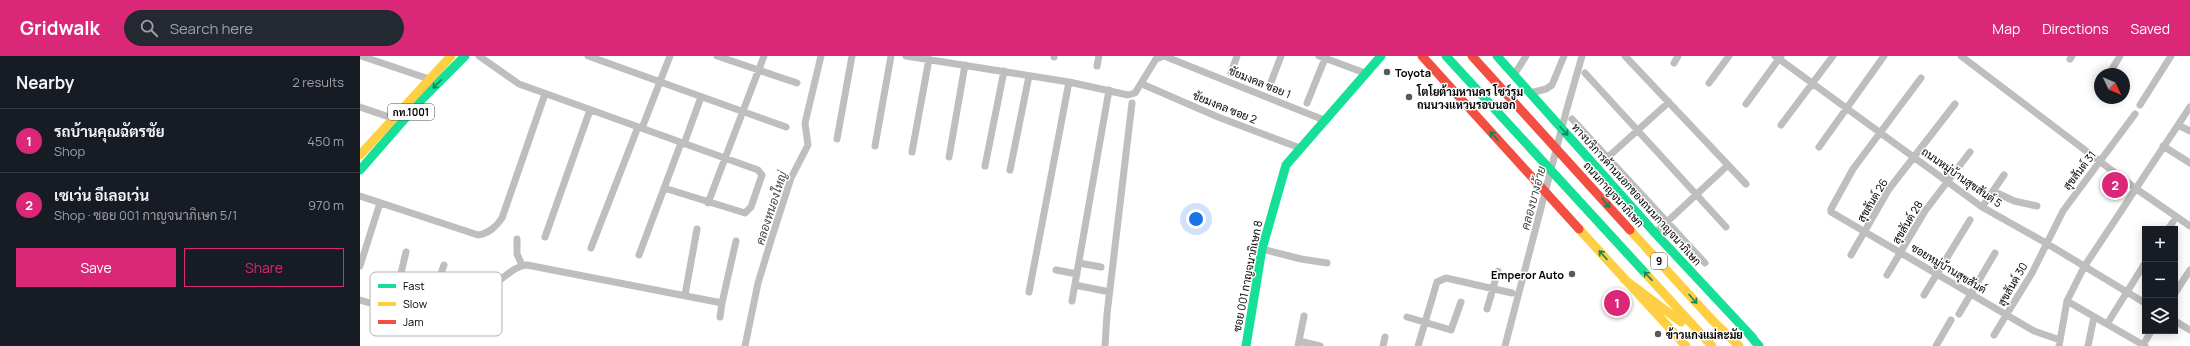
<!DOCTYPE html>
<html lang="en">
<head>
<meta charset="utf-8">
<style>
  body { margin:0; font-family:Manrope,Sarabun,sans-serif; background:#242831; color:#f1f3f6 }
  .controls { position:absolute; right:12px; bottom:12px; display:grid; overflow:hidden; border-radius:0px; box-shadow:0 2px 10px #0003 }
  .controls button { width:36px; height:36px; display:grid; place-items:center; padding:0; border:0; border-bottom:1px solid #363941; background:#171b24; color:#f1f3f6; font:20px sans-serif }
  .compass { position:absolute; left:1734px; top:12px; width:36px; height:36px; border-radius:50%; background:#171b24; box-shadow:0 2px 10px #0003; rotate:134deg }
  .you { position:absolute; left:836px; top:163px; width:14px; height:14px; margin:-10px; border:3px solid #fff; border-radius:50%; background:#1a73e8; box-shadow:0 0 0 6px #1a73e833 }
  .badge { display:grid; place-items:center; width:26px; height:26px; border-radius:50%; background:#db2777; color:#fff; font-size:13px; font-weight:700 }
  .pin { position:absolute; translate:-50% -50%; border:2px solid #fff; box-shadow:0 1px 4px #0006 }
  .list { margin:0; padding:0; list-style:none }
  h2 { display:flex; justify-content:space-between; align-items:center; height:52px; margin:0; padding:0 16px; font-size:17px }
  h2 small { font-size:13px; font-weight:400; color:#9ea1a6 }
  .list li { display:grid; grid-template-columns:26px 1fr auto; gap:12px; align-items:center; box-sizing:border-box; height:64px; padding:0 16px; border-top:1px solid #363941 }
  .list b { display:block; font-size:15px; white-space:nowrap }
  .list p { margin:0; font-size:13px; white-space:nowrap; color:#9ea1a6 }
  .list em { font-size:13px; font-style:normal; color:#9ea1a6 }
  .actions { display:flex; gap:8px; padding:12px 16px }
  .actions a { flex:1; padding:9px 0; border:1px solid #db2777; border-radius:0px; text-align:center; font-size:14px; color:#db2777 }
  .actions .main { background:#db2777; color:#fff }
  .icon { flex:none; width:22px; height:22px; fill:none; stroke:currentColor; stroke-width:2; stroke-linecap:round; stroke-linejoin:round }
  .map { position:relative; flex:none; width:1830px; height:290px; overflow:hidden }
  header { display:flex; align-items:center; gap:24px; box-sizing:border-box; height:56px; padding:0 20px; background:#db2777; color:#fff }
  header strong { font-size:19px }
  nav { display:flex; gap:22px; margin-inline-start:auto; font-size:14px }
  .search { width:280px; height:36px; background:#242831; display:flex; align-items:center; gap:10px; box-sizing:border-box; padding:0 14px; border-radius:22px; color:#9ea1a6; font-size:15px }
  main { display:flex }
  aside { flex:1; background:#171b24 }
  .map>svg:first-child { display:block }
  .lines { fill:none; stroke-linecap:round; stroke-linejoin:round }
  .canal { stroke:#bfbfbf; stroke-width:7 }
  .street-tunnel { stroke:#d9d9d9; stroke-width:7; stroke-dasharray:7 3.5; stroke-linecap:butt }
  .street { stroke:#bebebe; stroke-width:7 }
  .fast { stroke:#16e098; stroke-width:9 }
  .slow { stroke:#ffcf43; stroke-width:9 }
  .jam { stroke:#f24e42; stroke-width:9 }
  .oneway { stroke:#0d865b }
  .poi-dot { fill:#595959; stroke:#fff; stroke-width:1.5 }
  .labels { text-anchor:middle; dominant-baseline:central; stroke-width:3; stroke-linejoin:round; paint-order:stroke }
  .shield { fill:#fff; stroke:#4c4c4c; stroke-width:1 }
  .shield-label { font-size:10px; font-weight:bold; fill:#000 }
  .poi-label { font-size:11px; font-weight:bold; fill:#000; stroke:#fff; text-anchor:start }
  .street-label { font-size:11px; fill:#000; stroke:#fff }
  .water-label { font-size:12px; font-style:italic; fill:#444; stroke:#fff }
  .key { fill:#fff; stroke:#b2b2b2; stroke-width:1 }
  .key-label { font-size:11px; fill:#000 }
</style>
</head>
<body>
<header>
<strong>Gridwalk</strong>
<div class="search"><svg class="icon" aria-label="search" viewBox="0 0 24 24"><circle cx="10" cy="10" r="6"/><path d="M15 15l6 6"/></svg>Search here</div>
<nav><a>Map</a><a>Directions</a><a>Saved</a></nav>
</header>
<main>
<aside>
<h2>Nearby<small>2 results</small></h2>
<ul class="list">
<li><span class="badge">1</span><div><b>รถบ้านคุณฉัตรชัย</b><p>Shop</p></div><em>450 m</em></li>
<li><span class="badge">2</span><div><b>เซเว่น อีเลอเว่น</b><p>Shop · ซอย 001 กาญจนาภิเษก 5/1</p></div><em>970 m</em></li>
</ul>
<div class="actions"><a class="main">Save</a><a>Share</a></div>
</aside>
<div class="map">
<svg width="1830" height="290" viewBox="0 0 1830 290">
  <rect width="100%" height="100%" fill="#fff"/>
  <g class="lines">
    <path class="canal" d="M385 290 398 227 412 181 431 122 448 89 445 67 461 0
      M745 290 747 258 772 47
      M1145 290 1206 56 1222 0"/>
    <path class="street-tunnel" d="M28 248 36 237"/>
    <path class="street" d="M1 0 69 23
      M119 0 159 28 398 114 402 119 391 151 385 157 304 132
      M228 0 426 71
      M357 0 437 27
      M546 0 709 26 768 39 775 37 796 3 804 0
      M804 0 964 64
      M959 0 1005 17
      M1265 0 1386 128
      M1415 0 1622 151 1686 187 1785 247
      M1601 0 1775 132 1830 170
      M694 1V0
      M1710 3 1712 0
      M1314 7 1318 0
      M737 10 739 0
      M871 17 877 0
      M1225 17 1366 171
      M1749 18 1760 0
      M1154 19 1166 0
      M1561 22 1493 113 1471 153V156L1674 275 1700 284
      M1349 27 1369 0
      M782 28 858 61 940 92
      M910 29 921 0
      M1170 37 1186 33 1192 29 1204 0
      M947 47 966 0
      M1386 48 1421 0
      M1780 49 1811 0
      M0 51 32 62
      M1212 63 1345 207
      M1421 69 1473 0
      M1818 69 1830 75
      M282 72 310 0
      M477 83 492 0
      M324 88 341 41
      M515 90 531 0
      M1803 90 1830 107
      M1459 91 1524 0
      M552 96 569 3
      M589 101 605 9
      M1248 101 1309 46
      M625 110 644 15
      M650 114 669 20
      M1633 135 1654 145 1677 150
      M0 140 118 179C128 178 137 170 142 162L185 38
      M348 147 404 0
      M1622 151 1644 119
      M1808 173 1813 166
      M1295 177 1367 110
      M185 181 230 54
      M157 183V198L162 209
      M231 192 278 71
      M902 193 941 203 967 207
      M279 199 321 87
      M1491 199 1529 133 1595 48
      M719 207 741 211
      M0 210 20 147
      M696 214 717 218
      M1527 219 1565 155 1610 96
      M715 229 745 235
      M38 230 46 196
      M669 236 709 26
      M36 237 38 230C68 238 103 245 132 229 144 223 153 210 167 209L362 247 376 185
      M1815 237 1830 214
      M74 238 84 209
      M325 239 337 173
      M1564 239 1610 164
      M0 244 24 251 28 248
      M712 245 749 34
      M1707 245 1785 290
      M1127 253 1138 215
      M1599 258 1635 197
      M360 261 362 247
      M1047 261 1091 274 1101 246
      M1815 265 1830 274
      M1747 268 1785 207
      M117 271 123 232
      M1634 279 1672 217 1703 155 1775 58
      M1786 284 1791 275
      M939 285 960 290
      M938 290 944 260
      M1023 290 1025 281
      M1058 290 1077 226 1086 222 1152 237
      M1576 290 1591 264
      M1699 290 1707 245 1724 211 1830 51
      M1728 290 1734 261"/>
    <path class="fast" d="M1086 0 1287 219
      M1137 0 1295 177 1393 282
      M0 114 62 43 105 0
      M1388 277 1399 290
      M886 290 902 193 926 109 1021 0"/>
    <path class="slow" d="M0 99 91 0
      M1219 173 1326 290
      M1270 174 1353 265 1379 290
      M1287 219 1352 290
      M1264 223 1321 266"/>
    <path class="jam" d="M1062 0 1219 173
      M1112 0 1270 174"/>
  </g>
  <defs><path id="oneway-shaft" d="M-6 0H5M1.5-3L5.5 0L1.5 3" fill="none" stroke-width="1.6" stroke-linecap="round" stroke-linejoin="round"/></defs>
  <g class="oneway">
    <use href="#oneway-shaft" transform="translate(77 28) rotate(135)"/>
    <use href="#oneway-shaft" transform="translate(1204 75) rotate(48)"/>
    <use href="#oneway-shaft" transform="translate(1134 80) rotate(-132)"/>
    <use href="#oneway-shaft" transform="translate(1246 147) rotate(48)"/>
    <use href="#oneway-shaft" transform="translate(1243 199) rotate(-132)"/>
    <use href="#oneway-shaft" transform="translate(1288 220) rotate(-133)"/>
    <use href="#oneway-shaft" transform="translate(1333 243) rotate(48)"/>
  </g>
  <g class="poi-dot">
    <circle cx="1027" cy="16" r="4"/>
    <circle cx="1049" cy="41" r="4"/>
    <circle cx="1212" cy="218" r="4"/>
    <circle cx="1298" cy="278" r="4"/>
  </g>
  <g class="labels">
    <g class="shield">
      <rect x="28" y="48" width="46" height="16" rx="3"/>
      <rect x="1291" y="197" width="16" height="16" rx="3"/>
    </g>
    <g class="shield-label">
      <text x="51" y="56">กท.1001</text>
      <text x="1299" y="205">9</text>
    </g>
    <g class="poi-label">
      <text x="1035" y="16">Toyota</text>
      <text x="1057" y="35">โตโยต้ามหานคร โชว์รูม<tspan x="1057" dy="13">ถนนวงแหวนรอบนอก</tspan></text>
      <text x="1204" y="218" text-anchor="end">Emperor Auto</text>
      <text x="1306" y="278">ข้าวแกงแม่ละมัย</text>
    </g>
    <g class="street-label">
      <text transform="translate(900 26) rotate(22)">ชัยมงคล ซอย 1</text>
      <text transform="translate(865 51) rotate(22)">ชัยมงคล ซอย 2</text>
      <text transform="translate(1719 114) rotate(-52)">สุขสันต์ 31</text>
      <text transform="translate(1602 121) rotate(35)">ถนนหมู่บ้านสุขสันต์ 5</text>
      <text transform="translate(1254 138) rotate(48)">ถนนกาญจนาภิเษก</text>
      <text transform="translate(1277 138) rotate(48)">ทางบริการด้านนอกของถนนกาญจนาภิเษก</text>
      <text transform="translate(1512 144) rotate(-59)">สุขสันต์ 26</text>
      <text transform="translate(1547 166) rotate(-59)">สุขสันต์ 28</text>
      <text transform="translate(1589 212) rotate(31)">ซอยหมู่บ้านสุขสันต์</text>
      <text transform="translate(887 220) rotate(-79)">ซอย 001 กาญจนาภิเษก 8</text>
      <text transform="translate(1652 228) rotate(-60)">สุขสันต์ 30</text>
    </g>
    <g class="water-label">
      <text transform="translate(1173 142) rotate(-75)">คลองบางอ้าย</text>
      <text transform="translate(411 152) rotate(-72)">คลองหนองใหญ่</text>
    </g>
  </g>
  <rect x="10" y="216" width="132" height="64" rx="6" class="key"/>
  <rect x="18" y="228" width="18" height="4" fill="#16e098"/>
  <rect x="18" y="246" width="18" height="4" fill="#ffcf43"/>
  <rect x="18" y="264" width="18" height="4" fill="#f24e42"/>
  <g class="key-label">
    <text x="43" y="234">Fast</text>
    <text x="43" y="252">Slow</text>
    <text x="43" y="270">Jam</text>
  </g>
</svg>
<div class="controls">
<button>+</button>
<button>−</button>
<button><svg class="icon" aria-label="layers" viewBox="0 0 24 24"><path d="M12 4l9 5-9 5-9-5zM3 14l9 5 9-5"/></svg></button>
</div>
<svg class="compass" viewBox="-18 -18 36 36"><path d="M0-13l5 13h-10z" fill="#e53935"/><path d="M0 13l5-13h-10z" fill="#9ea1a6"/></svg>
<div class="you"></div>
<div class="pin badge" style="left:1257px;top:247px">1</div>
<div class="pin badge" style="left:1755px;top:129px">2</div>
</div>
</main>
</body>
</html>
